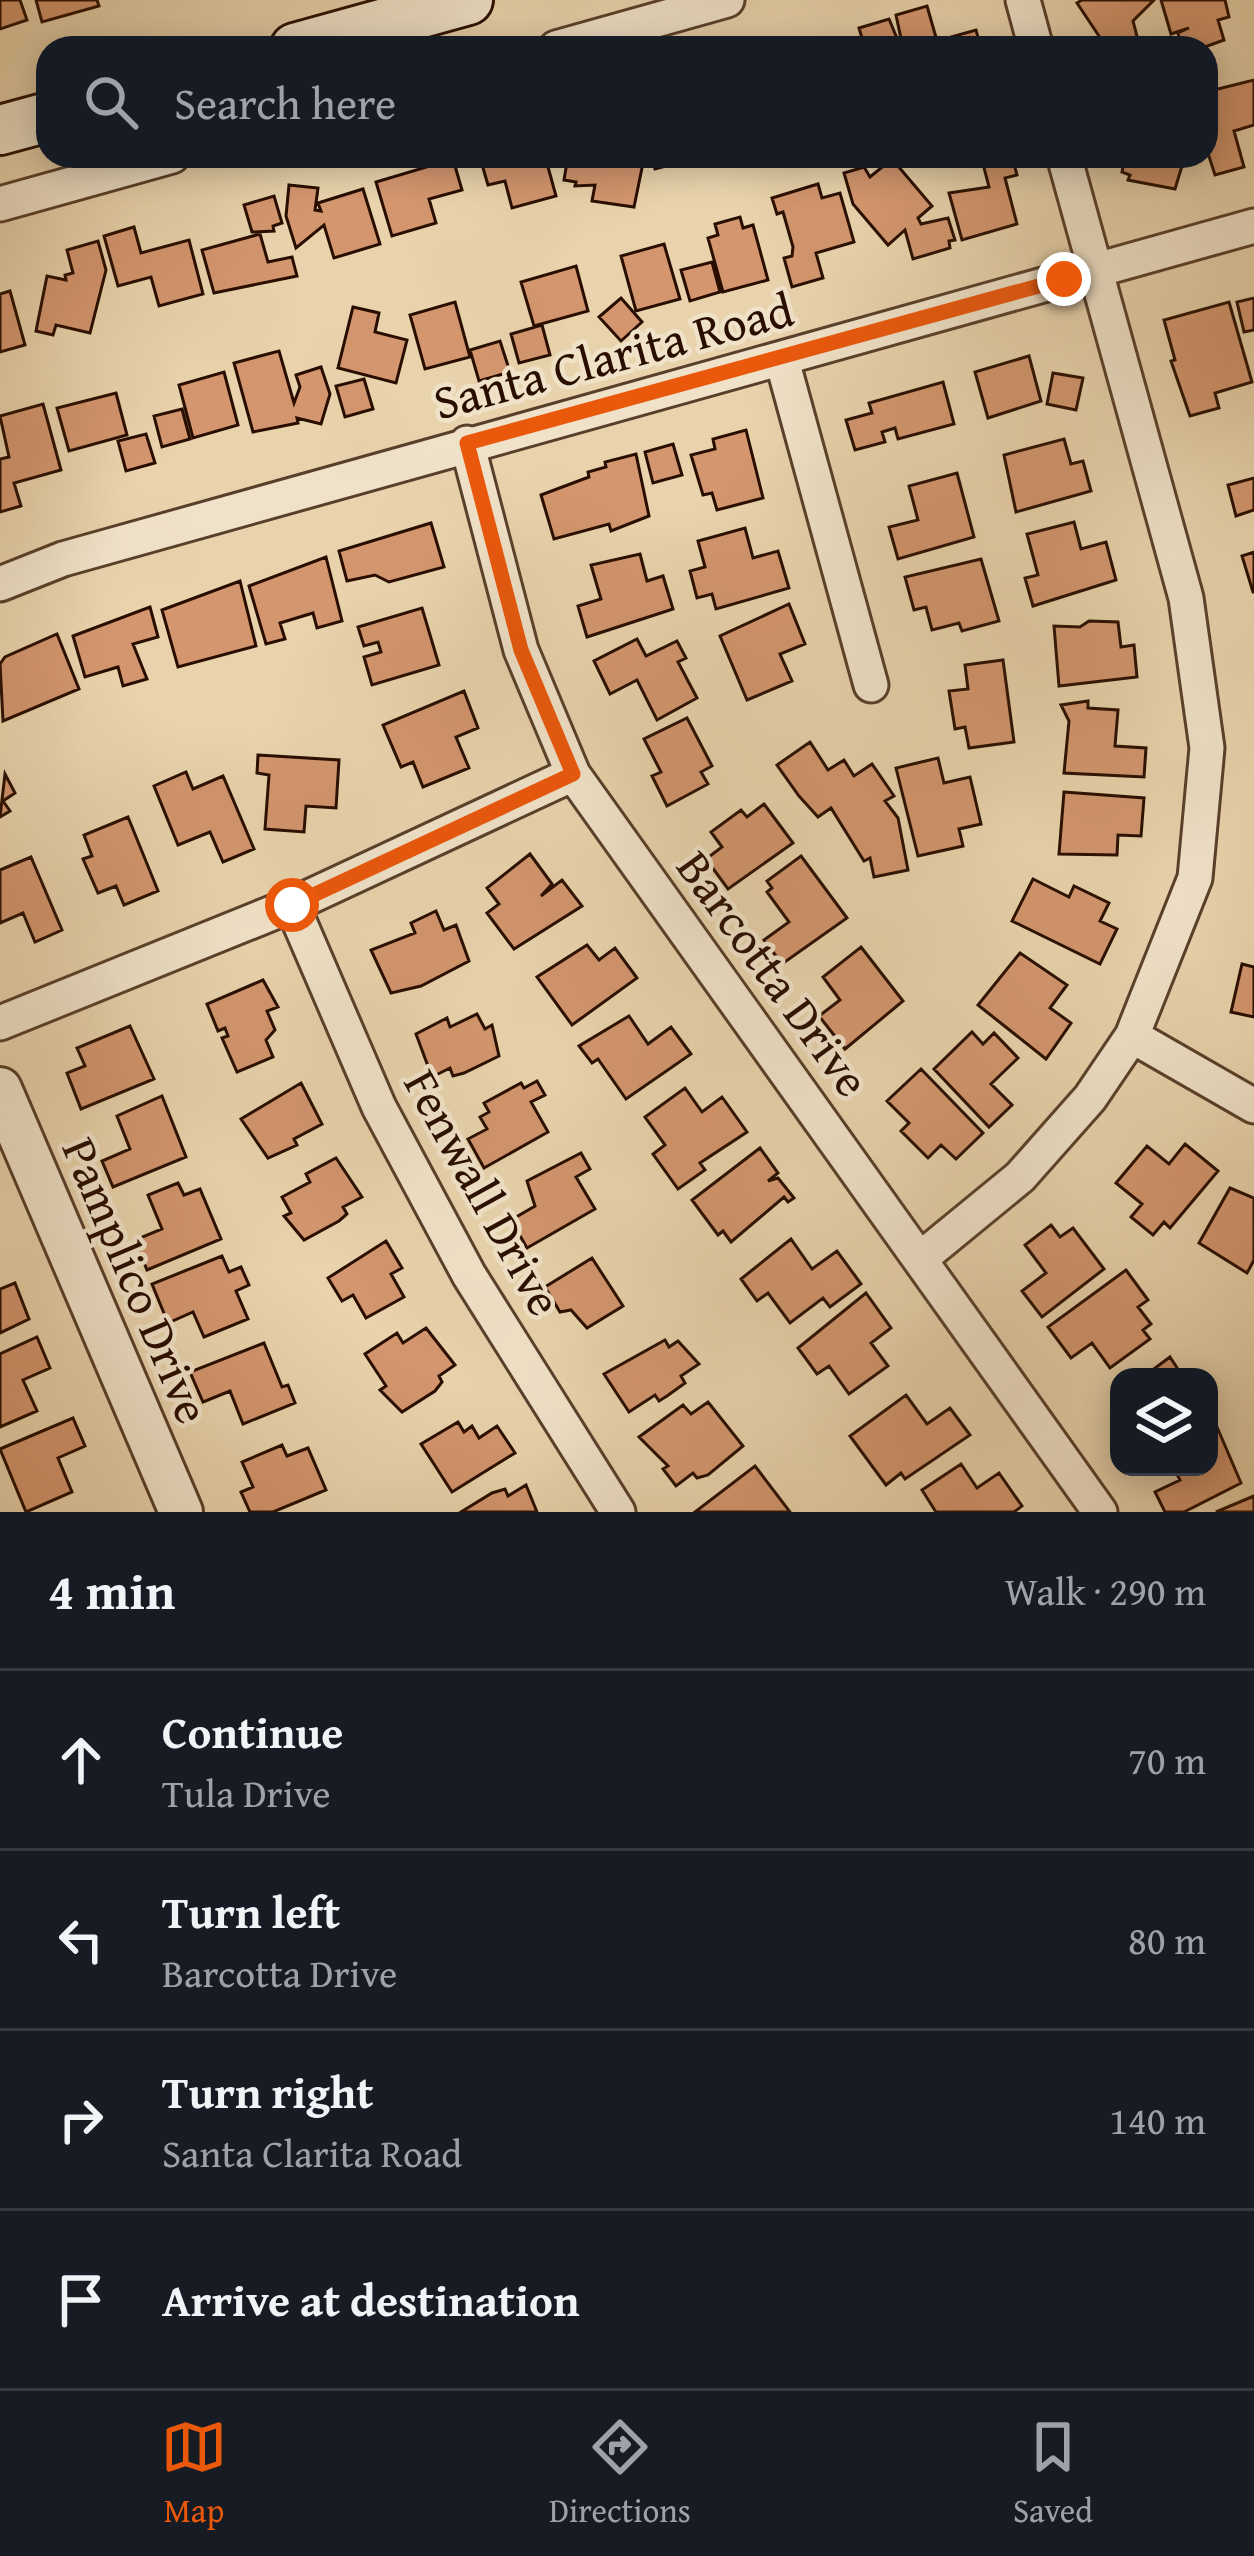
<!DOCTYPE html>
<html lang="en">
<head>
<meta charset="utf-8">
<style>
  body { margin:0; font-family:"Gentium Book Plus",serif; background:#242831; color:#f1f3f6 }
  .controls { position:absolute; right:36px; bottom:36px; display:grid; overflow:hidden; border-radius:24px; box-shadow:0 6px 30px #0003 }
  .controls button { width:108px; height:108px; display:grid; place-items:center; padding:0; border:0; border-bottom:3px solid #363941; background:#171b24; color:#f1f3f6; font:60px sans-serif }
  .stop { position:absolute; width:36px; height:36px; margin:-27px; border:9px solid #ea580c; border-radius:50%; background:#fff }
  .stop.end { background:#ea580c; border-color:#fff; box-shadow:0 3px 12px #0008 }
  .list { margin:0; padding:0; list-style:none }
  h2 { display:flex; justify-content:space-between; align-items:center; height:156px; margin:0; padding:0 48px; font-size:51px }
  h2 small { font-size:39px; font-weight:400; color:#9ea1a6 }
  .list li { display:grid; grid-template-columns:78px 1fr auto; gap:36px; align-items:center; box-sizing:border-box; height:180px; padding:0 48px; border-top:3px solid #363941 }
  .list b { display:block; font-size:45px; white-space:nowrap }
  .list p { margin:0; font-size:39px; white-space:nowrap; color:#9ea1a6 }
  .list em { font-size:39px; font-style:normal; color:#9ea1a6 }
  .icon { flex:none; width:66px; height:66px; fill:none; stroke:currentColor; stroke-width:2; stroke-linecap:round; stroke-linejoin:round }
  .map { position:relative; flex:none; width:1254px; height:1512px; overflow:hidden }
  .search { position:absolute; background:#171b24; box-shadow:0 6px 30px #0003; left:36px; right:36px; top:36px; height:132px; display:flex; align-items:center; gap:30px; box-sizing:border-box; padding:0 42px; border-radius:36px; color:#9ea1a6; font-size:45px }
  .sheet { height:876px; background:#171b24 }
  nav { display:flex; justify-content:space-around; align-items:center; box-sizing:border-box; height:168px; border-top:3px solid #363941; background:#171b24; font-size:33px; color:#9ea1a6 }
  nav a { display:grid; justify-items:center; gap:6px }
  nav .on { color:#ea580c }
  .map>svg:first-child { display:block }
  .building { fill:#d3966f; stroke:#290e00; stroke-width:3 }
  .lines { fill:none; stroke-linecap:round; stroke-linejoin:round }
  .minor-casing { stroke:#593f2b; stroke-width:39 }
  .tertiary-casing { stroke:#593f2b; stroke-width:48 }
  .secondary-casing { stroke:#290e00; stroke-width:54 }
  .minor { stroke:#f0e2c9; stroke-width:33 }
  .tertiary { stroke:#f0e2c9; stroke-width:42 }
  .secondary { stroke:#f0e2c9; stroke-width:48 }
  .route { stroke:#ea580c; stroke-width:15 }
  .labels { text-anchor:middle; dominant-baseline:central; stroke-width:9; stroke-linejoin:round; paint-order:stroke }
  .street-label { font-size:48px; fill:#290e00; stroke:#f0e2c9 }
</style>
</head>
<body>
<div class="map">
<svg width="1254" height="1512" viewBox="0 0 1254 1512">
  <rect width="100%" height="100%" fill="#e8d3ac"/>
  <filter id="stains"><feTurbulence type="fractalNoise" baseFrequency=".00167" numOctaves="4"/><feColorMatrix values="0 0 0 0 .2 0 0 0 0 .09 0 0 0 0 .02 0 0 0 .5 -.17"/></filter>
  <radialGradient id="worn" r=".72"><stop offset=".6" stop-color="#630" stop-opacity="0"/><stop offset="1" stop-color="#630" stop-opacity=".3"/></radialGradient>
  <path class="building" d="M0 0H20L27 20 0 29Z
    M36 0H97L99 6 42 22Z
    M1082 0H1154L1133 21 1140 48H1107L1077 3Z
    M1161 0H1225L1229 17 1218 20 1224 40 1202 48H1194L1192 41 1180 44 1178 33 1189 28 1171 34Z
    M927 6 937 41 976 30 981 48H903L896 15Z
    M889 19 901 48H865L859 28Z
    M1254 80V125L1234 131 1244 167 1215 175 1206 147V92Z
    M461 156H545L556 196 512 208 505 181 488 185 481 161 464 166Z
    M568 156H626L643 163 634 207 592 201 595 185 575 186 576 182 564 180Z
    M651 156H699L700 157 655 169Z
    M981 156H1012L1017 175 1005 178 1017 224 962 240 949 193 989 187Z
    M1125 156H1185L1175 189 1128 180 1130 175 1122 172Z
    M453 159 462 190 429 199 436 223 392 236 376 182Z
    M892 159 932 206 918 218 921 224 948 218 955 240 949 241 950 248 913 259 905 230 888 245 853 204 844 173 864 167 870 177Z
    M818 184 822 198 840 193 854 242 816 253 823 278 792 287 784 258 792 256 793 247 783 212 777 214 772 198Z
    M289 185 318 188 315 210 321 211 318 203 363 189 380 244 334 258 324 225 296 248 286 216Z
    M274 196 282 223 273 226 274 231 252 232 244 205Z
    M740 217 743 228 753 225 768 280 723 292 708 238 718 235 715 224Z
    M134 227 141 253 189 240 203 294 159 306 151 277 118 286 104 236Z
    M260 234 268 262 292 257 297 276 214 293 202 250Z
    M98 241 106 270 90 333 56 325 53 335 36 331 47 276 66 280 65 275 73 273 67 250Z
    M664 244 680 299 636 311 621 256Z
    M712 262 720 292 690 301 681 270Z
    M576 266 588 311 534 326 521 282Z
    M10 291 25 345 0 352V294Z
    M621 298 642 322 621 341 599 317Z
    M1254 298V330L1244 332 1237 302Z
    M455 302 470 357 425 369 410 315Z
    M1229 302 1252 382 1215 393 1219 408 1190 416 1171 361 1175 360 1164 320Z
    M353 307 379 313 375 332 407 340 396 383 338 368Z
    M542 325 550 355 519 363 511 334Z
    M500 341 510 372 479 381 470 350Z
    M279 351 294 403 300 387 296 375 321 367 330 394 321 424 297 418 298 423 253 432 234 363Z
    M1029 356 1041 401 988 418 975 372Z
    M224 372 238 425 193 438 179 385Z
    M1053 373 1083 378 1076 410 1047 404Z
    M364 379 373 409 345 417 336 386Z
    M943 382 954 424 898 439 895 428 882 432 885 442 855 450 846 420 872 413 869 403Z
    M116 393 127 435 69 451 57 408Z
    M43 404 61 470 14 483 21 506 0 512V459L9 457 0 416Z
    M182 409 190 439 162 447 154 416Z
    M746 430 763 498 717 510 712 493 703 495 691 455 715 449 713 439Z
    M146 434 155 463 126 471 118 441Z
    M1064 439 1071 464 1083 461 1091 491 1016 512 1004 455Z
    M673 444 682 475 653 483 645 452Z
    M636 454 649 516 611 531 609 524 554 539 541 495 589 477 588 472 606 467 605 462Z
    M957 473 974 537 898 559 889 527 918 520 909 486Z
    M1254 478V510L1236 516 1228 485Z
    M1074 522 1081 549 1106 542 1116 580 1033 606 1025 578 1038 575 1027 534Z
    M431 523 444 567 389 582 375 575 347 581 339 551Z
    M745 528 753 558 778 551 789 588 716 609 712 594 697 598 690 571 705 567 698 541Z
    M1254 552V592H1253L1242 556Z
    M640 554 647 581 663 576 673 609 587 637 578 606 601 599 591 565Z
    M326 557 342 621 317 628 313 613 280 623 285 639 266 644 249 586Z
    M981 559 999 621 962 631 959 623 932 630 926 607 914 610 905 577Z
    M240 581 256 646 178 667 162 610Z
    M789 604 805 644 780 654 792 681 747 700 720 636Z
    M150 607 158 637 133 644 147 679 123 686 118 667 85 677 73 636Z
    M422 608 439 665 372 685 364 657 381 652 378 642 364 646 358 627Z
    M1089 621 1118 622 1121 647 1134 645 1137 677 1059 686 1054 626 1080 627Z
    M57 634 79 689 3 721 0 664 5 657Z
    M637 639 646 656 677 641 686 658 678 662 697 698 657 720 637 680 610 694 594 661Z
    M1003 660 1014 742 969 748 965 727 955 729 949 691 968 689 965 665Z
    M464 691 478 728 456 737 469 768 423 787 413 762 401 767 383 725Z
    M1088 701V708L1118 710 1115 746 1146 748 1144 777 1064 773 1069 721 1061 705Z
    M687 718 712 766 701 772 708 784 667 806 652 776 661 772 644 739Z
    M810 742 828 770 844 760 854 776 872 764 894 796 885 801 898 818 908 870 874 877 870 858 864 861 831 808 818 817 799 796 777 765Z
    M258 755 339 760 336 808 306 806 304 832 265 829 269 775 257 773Z
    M938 758 944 783 970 777 981 824 959 829 963 846 918 856 896 768Z
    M186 772 193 789 223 776 254 849 223 862 210 832 178 845 154 786Z
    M5 774 15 793 3 801 10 811 0 817Z
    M1064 792 1144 798 1141 836 1118 835 1117 855 1059 854Z
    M764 804 793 843 728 889 706 859 722 847 711 832 741 810 747 817Z
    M128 817 158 891 124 905 116 886 98 893 83 859 92 856 84 835Z
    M530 854 552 884 541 896 562 880 582 906 514 949 487 913 499 904 487 888Z
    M801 856 847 918 782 964 764 940 789 922 767 892 772 888 767 881Z
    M31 857 62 930 35 942 23 913 0 923V870Z
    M1033 879 1069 897 1074 886 1109 903 1100 921 1117 929 1100 964 1012 921Z
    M436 911 444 930 456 925 469 961 421 986 391 993 371 950 415 933 411 923Z
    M587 945 599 960 615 948 637 978 572 1025 537 977Z
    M861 947 903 1001 845 1049 819 1016 840 1000 823 977Z
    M1020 953 1067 985 1050 1008 1071 1023 1046 1059 978 1005Z
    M1242 964 1254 967V1017L1231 1012Z
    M263 980 278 1007 267 1011 275 1030 266 1040 273 1057 237 1072 222 1038 228 1036 225 1028 218 1031 207 1004Z
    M477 1014 485 1029 492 1025 499 1056 464 1073 453 1076 450 1068 432 1077 416 1034 447 1018 450 1027Z
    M629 1016 648 1044 671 1027 691 1054 626 1099 598 1059 592 1063 579 1046Z
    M130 1026 154 1079 81 1109 67 1073 85 1066 77 1048Z
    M972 1032 983 1044 994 1033 1018 1058 991 1084 1012 1105 989 1127 934 1069Z
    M921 1069 983 1133 956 1159 941 1145 928 1158 901 1131 909 1123 887 1101Z
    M537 1081 545 1095 531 1102 548 1132 484 1168 468 1139 487 1129 480 1117 489 1112 484 1103 521 1083 524 1088Z
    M301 1083 322 1124 294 1139 297 1145 268 1158 241 1119Z
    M685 1088 702 1112 722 1097 747 1132 700 1163 705 1170 678 1189 653 1154 665 1145 645 1117Z
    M162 1096 186 1157 113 1187 102 1161 130 1149 117 1116Z
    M1185 1144 1218 1171 1170 1228 1164 1222 1153 1235 1131 1217 1142 1204 1116 1183 1147 1146 1169 1164Z
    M760 1148 778 1173 768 1181 778 1178 794 1198 788 1202 784 1197 731 1242 723 1231 718 1235 692 1200Z
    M581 1153 590 1169 576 1177 595 1209 527 1248 511 1220 535 1206 527 1181Z
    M336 1158 362 1197 343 1207 347 1214 339 1221 304 1240 284 1216 291 1213 282 1197 310 1182 306 1174Z
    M178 1183 184 1195 200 1189 221 1239 147 1270 135 1240 162 1229 148 1195Z
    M1230 1188 1254 1198V1260L1247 1273 1199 1243Z
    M1051 1225 1060 1237 1073 1228 1104 1269 1042 1317 1022 1291 1046 1273 1025 1245Z
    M791 1239 812 1269 837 1251 861 1284 830 1307 823 1298 790 1323 768 1293 757 1301 741 1279Z
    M386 1241 402 1268 391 1274 404 1297 366 1318 353 1295 342 1301 328 1278Z
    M222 1256 229 1272 241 1267 249 1285 236 1291 248 1319 204 1337 193 1312 168 1323 152 1284Z
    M592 1258 623 1306 587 1328 571 1310 560 1312 545 1287Z
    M1126 1270 1148 1300 1138 1307 1151 1324 1143 1330 1150 1339 1110 1368 1092 1343 1071 1358 1048 1327Z
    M15 1283 29 1319 0 1333V1289Z
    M866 1293 891 1328 871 1343 888 1366 849 1394 829 1366 817 1374 798 1348Z
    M426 1328 455 1365 439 1376 442 1382 435 1391 402 1412 380 1390 386 1386 365 1354 397 1333 403 1343Z
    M37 1337 50 1368 23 1380 37 1411 0 1427V1354Z
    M665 1340 669 1347 678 1341 699 1364 681 1376 685 1383 667 1396 659 1401 655 1395 629 1412 604 1374Z
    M264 1343 282 1387 288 1385 295 1403 243 1424 230 1391 203 1402 190 1372Z
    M1170 1357 1183 1377H1143Z
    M906 1395 927 1424 950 1408 970 1435 905 1479 901 1473 886 1485 850 1436Z
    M708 1402 743 1446 708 1475 697 1478 693 1473 676 1486 663 1469 668 1466 639 1437 683 1405 691 1414Z
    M73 1418 85 1446 58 1458 72 1492 26 1512 0 1449Z
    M458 1422 464 1432 472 1426 479 1438 497 1426 515 1453 452 1492 421 1444Z
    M1217 1427 1241 1483 1184 1512H1165L1155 1492 1180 1480 1173 1467H1209V1433Z
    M282 1445 287 1456 308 1448 326 1490 273 1512H250L241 1492 253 1487 242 1462Z
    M961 1464 977 1488 999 1473 1022 1506 1014 1512H936L922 1490Z
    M755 1466 790 1512H695Z
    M526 1485 537 1512H461L492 1493 505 1489 508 1496Z
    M1254 1496V1512H1216Z"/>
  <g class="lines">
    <defs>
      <path id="minor" d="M1023 0 1036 48
        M556 48 727 0
        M0 204 172 156
        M782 360 871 685
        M467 443 521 650 573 774 1100 1512
        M0 584 63 559 1254 226
        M292 905 379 1107 469 1275 618 1512
        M0 1023 292 905 573 774
        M1132 1036 1254 1106
        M920 1259 1020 1177 1090 1098 1132 1036 1195 878 1207 748 1186 598 1064 156"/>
      <path id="tertiary" d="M0 1089 181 1512"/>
      <path id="secondary" d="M295 48 468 0
        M0 130 48 117"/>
    </defs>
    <use href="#minor" class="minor-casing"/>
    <use href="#tertiary" class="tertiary-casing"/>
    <use href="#secondary" class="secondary-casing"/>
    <use href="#minor" class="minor"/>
    <use href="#tertiary" class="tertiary"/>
    <use href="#secondary" class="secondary"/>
  </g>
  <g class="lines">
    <path class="route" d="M292 905 573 774 521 650 467 443 1064 279"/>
  </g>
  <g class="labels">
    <g class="street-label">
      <text transform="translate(613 355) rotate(-15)">Santa Clarita Road</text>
      <text transform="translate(774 973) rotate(54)">Barcotta Drive</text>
      <text transform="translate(484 1192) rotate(61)">Fenwall Drive</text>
      <text transform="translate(137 1280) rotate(67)">Pamplico Drive</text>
    </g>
  </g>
  <rect width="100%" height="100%" filter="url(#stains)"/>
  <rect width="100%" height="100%" fill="url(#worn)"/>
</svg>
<div class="controls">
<button><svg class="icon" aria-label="layers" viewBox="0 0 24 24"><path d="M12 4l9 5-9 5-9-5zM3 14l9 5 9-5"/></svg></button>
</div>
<div class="stop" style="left:292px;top:905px"></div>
<div class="stop end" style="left:1064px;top:279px"></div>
<div class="search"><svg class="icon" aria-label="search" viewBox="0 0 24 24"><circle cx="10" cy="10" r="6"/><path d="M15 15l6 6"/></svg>Search here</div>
</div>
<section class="sheet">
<h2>4 min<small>Walk · 290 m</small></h2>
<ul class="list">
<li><svg class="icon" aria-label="ahead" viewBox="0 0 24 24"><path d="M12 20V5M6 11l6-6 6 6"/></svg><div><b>Continue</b><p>Tula Drive</p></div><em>70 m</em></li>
<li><svg class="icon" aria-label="left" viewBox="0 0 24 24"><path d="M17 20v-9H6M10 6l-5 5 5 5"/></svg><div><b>Turn left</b><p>Barcotta Drive</p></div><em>80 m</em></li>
<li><svg class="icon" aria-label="right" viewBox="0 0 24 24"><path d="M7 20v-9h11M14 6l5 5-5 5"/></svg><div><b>Turn right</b><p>Santa Clarita Road</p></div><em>140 m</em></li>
<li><svg class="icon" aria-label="arrive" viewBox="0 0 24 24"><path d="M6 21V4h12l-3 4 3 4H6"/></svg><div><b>Arrive at destination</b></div></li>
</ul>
</section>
<nav>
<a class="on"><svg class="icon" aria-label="map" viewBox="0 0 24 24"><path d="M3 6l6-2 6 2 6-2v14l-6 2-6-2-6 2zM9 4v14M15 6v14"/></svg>Map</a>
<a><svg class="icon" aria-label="directions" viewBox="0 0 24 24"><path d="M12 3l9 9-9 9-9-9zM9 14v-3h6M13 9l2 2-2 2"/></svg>Directions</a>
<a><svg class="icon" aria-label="saved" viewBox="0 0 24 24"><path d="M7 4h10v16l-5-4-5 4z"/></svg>Saved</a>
</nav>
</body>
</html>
